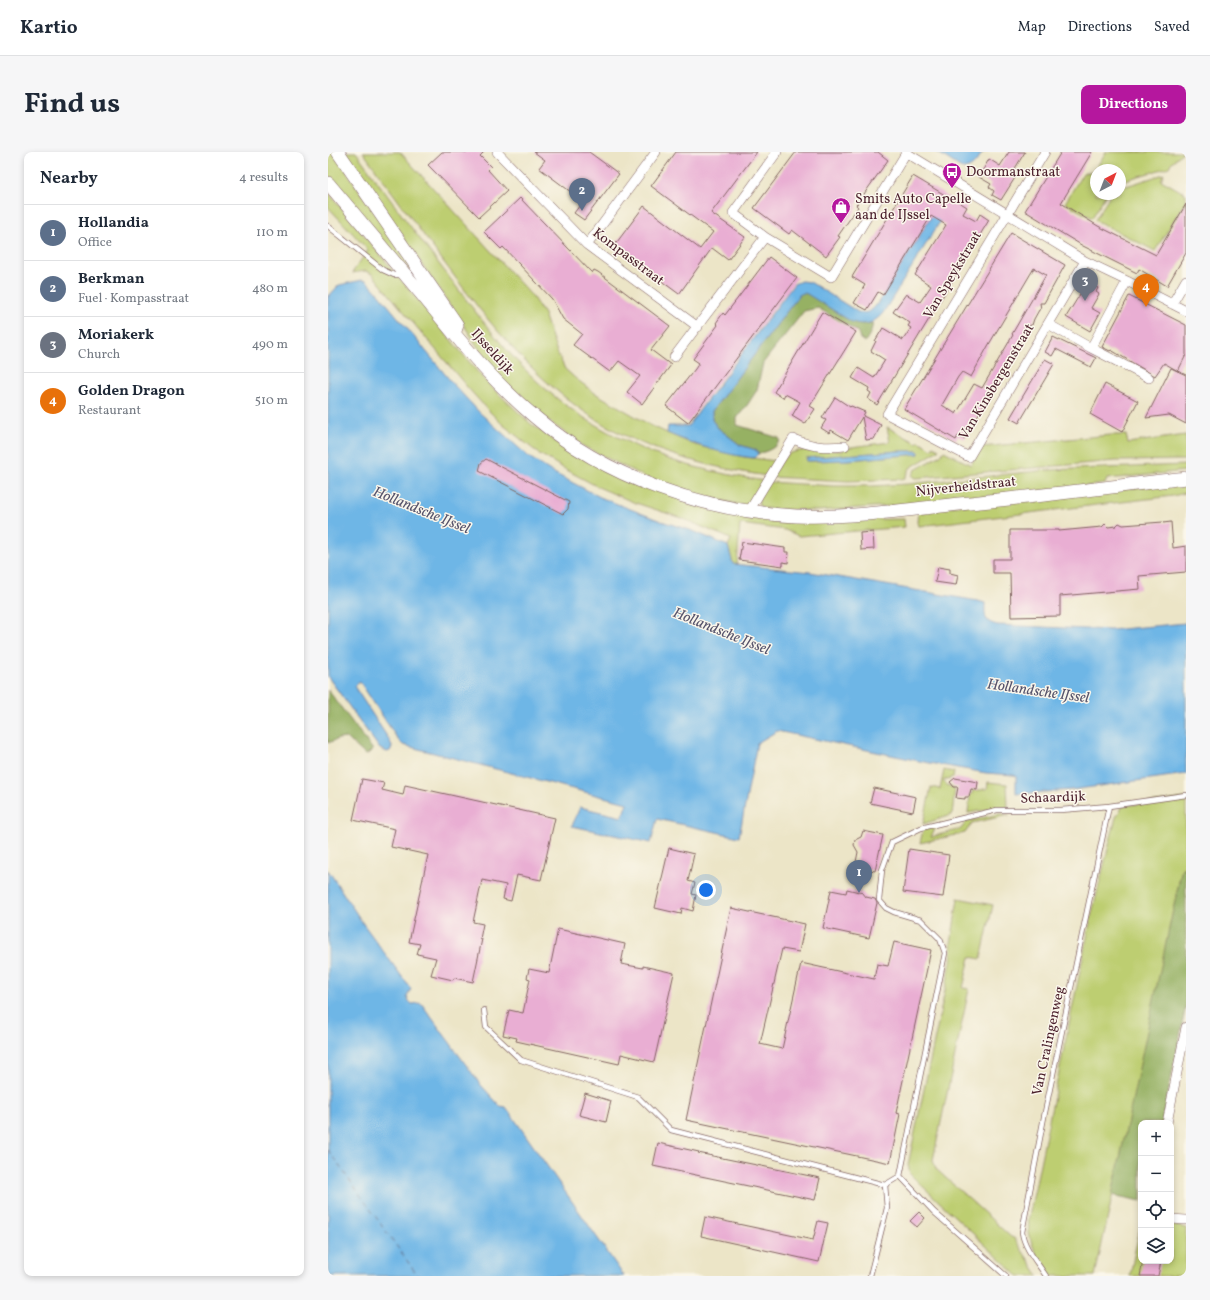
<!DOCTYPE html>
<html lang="en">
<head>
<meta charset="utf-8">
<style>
  body { margin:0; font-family:Vollkorn,serif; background:#f6f6f7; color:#1f2937 }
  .controls { position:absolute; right:12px; bottom:12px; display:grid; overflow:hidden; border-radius:8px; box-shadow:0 2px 6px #0003 }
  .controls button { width:36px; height:36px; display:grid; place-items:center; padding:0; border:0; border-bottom:1px solid #e0e1e3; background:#fff; color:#1f2937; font:20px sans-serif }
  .compass { position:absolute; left:762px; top:12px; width:36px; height:36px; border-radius:50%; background:#fff; box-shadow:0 2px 6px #0003; rotate:42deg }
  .you { position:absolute; left:378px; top:738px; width:14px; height:14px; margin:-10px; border:3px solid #fff; border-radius:50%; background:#1a73e8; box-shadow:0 0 0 6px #1a73e833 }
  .badge { display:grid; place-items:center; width:26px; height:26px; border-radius:50%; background:#b5179e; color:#fff; font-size:13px; font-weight:700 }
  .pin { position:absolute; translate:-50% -33px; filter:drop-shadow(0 1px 2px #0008) }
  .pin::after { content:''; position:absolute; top:21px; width:14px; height:12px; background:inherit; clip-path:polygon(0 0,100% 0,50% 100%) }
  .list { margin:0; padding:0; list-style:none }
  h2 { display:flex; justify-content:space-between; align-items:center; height:52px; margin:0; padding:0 16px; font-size:17px }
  h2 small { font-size:13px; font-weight:400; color:#747a83 }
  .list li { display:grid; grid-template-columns:26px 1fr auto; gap:12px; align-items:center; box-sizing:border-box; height:56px; padding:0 16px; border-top:1px solid #e0e1e3 }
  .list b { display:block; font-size:15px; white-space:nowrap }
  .list p { margin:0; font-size:13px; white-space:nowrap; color:#747a83 }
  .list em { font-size:13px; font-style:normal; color:#747a83 }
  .icon { flex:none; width:22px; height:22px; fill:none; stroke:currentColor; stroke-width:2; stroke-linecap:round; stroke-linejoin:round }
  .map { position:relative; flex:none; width:858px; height:1124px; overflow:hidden; border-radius:8px }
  header { display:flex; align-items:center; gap:24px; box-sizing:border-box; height:56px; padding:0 20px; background:#fff; border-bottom:1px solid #e0e1e3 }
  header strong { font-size:19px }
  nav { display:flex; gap:22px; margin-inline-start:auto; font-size:14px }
  .intro { display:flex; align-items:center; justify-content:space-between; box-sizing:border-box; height:96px; padding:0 24px }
  h1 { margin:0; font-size:28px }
  .button { padding:10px 18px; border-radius:8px; background:#b5179e; color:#fff; font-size:14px; font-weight:700 }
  main { display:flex; gap:24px; padding:0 24px }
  aside { flex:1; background:#fff; border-radius:8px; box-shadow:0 2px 6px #0003 }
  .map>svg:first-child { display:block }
  .green { fill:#bdce71; stroke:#84764e; fill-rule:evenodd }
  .forest { fill:#96b163; stroke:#706847 }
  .water { fill:#6eb6e6; stroke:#5c6a88 }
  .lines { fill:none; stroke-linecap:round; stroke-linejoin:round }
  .ferry { stroke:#57546c; stroke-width:1; stroke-dasharray:5 4; stroke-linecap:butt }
  .building { fill:#e9aed3; fill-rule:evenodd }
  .lane-casing { stroke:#836462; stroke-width:6 }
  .street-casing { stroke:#836462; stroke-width:10 }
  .secondary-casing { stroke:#836462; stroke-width:14 }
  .lane { stroke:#fff; stroke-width:4.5 }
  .street { stroke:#fff; stroke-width:9 }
  .secondary { stroke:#fff; stroke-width:13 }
  .labels { text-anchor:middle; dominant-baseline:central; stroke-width:3; stroke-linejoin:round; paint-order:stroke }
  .poi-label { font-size:14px; fill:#4a1f2b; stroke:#fbf7ec; text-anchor:start }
  .street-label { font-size:14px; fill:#4a1f2b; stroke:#fbf7ec }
  .water-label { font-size:15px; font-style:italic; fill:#57546c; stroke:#fbf7ec }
</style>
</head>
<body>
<header>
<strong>Kartio</strong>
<nav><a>Map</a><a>Directions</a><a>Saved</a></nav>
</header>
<div class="intro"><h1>Find us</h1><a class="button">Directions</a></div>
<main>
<aside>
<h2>Nearby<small>4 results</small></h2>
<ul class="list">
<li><span class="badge" style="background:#5c6f8a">1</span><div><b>Hollandia</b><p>Office</p></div><em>110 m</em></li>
<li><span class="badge" style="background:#5c6f8a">2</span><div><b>Berkman</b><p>Fuel · Kompasstraat</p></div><em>480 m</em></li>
<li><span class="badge" style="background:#6b7280">3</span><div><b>Moriakerk</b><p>Church</p></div><em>490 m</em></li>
<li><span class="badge" style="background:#e8710a">4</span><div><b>Golden Dragon</b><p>Restaurant</p></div><em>510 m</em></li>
</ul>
</aside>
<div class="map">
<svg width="858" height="1124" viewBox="0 0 858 1124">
  <rect width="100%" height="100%" fill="#fbf7ec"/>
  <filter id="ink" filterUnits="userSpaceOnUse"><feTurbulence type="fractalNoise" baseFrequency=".025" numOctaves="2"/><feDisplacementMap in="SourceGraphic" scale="8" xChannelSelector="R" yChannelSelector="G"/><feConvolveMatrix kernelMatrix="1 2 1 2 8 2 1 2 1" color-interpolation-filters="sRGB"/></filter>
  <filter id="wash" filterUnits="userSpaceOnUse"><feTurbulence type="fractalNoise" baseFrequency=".012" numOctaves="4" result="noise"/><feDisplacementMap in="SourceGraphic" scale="16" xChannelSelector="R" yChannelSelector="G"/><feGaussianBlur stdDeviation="0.9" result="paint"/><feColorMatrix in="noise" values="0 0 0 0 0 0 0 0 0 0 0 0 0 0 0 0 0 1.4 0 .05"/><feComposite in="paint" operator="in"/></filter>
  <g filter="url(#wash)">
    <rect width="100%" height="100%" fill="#ece5c7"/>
    <path class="green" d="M0 0H5L104 145 0 25Z
      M17 0H28C57 41 87 81 118 121 148 161 183 208 221 240 245 260 272 277 300 290 342 312 389 321 436 329L421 352 417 354 378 345 317 325 255 294 214 264 167 222 139 178Z
      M35 0H72L203 143 216 162 229 200 237 217 247 226 267 241 322 273 339 281 367 293 416 305 448 309 439 324C386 316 333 303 286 278 212 238 161 171 112 105 86 70 60 35 35 0Z
      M778 0H855L843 11 841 15 794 29 795 31 792 32V18H768V42H778L764 66 737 51 755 21 766 20V17L768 16Z
      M836 22 833 28 858 42V53L856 52 827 99 767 68 783 42H792V36Z
      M0 40 158 230 203 272 231 292 292 325 481 368 576 367 577 375 471 384 457 378 412 372 409 413 405 412 400 394 403 387 353 366 305 350 270 335 235 316 210 301 174 272 159 257 140 236 44 122 38 119 24 121 40 98 0 55Z
      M559 275 589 291 591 289 604 297 605 294 611 297 608 300 582 316 577 326 574 327 520 329 443 325C448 318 452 310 458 304 467 295 502 299 515 299V296L562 290ZM570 299H590L591 302 520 308 483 309H479L478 306Z
      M783 283H798L800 291 858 283V308L787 309 588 326 584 324 587 318 613 303 616 299 643 313 653 295Z
      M858 313V319L779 327 777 332 587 352 489 359 433 356C426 349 436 337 440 330L505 334H544L580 332 720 318Z
      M854 331 858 336 857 341 845 344 591 374 590 371 591 358Z
      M616 618 626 620 625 625 615 629 619 633 627 637 624 663 595 672 603 635 612 637Z
      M660 630 679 632 680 656H669L640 661 642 642H644L645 638H654L655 637H659Z
      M858 646V716H854L818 889 767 1124H722C710 1104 698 1090 701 1065L764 761 788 665 795 654Z
      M672 662 681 663 644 671 637 681 592 691 595 678 608 674 603 685 633 677 639 669Z
      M630 746 665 753 653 807 642 805 635 836 641 837 605 1008 608 1017 683 1085 686 1086 711 1124H690L588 1028 582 1022 580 1013 623 810 624 798 623 791Z
      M813 1070V1109H843V1073L858 1076V1124H802Z"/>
    <path class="forest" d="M476 141C499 147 518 177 545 171L543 180 537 190 532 187 530 180 490 156 476 159 435 211 429 238 420 252 409 266V273L451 286 452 288C447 297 439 299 430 302L428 298 412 293 390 276 384 268V259L472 142Z
      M0 538 45 598 38 603 34 600 19 586 10 587 0 591Z
      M854 716H858V854L834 971H813V1049L784 1043Z"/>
    <path class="water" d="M609 0H655C650 7 645 17 635 17Z
      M614 47 623 52 555 161C545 172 537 174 524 170L479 142 476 141 472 142 384 259V268L390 276 412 293 428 298 430 302 426 306C396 303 367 293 339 281L340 274H360L466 132 473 129 482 130 530 160C543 163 547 155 554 145Z
      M34 128 39 129 49 140 126 233 152 261 201 305 224 320 274 346 333 369 365 379 400 394 405 412 482 420 650 449 657 451C657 464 655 470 670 473L782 478 858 471V622L743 638 688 642V624L685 623 658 621 596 610 449 579 429 591 411 685 329 667 323 691 244 674 252 655 294 665 299 651 75 593 71 589 32 530 26 534 62 589 64 595 62 599 59 600 52 597 0 525V145L11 133Z
      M570 299H590L591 300V302L520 308 483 309H479L478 306Z
      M0 718 36 773 83 837 79 845 81 849 84 852 93 851 152 932 172 954 178 955 296 1124H0Z"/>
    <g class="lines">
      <path class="ferry" d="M0 998 90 1124"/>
    </g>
    <g id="blocks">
      <path class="building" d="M114 0H156L152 4 163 15 160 18 179 39 151 65 100 13Z
        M206 0H261L291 22 256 68 246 61 255 49 211 16 217 8Z
        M348 0H429L383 61 417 85 400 108 384 96 351 142 286 94 316 54 372 97 385 80 323 34Z
        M468 0H550L560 8 536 42 537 43 528 53 530 55 510 84 512 85 498 104 464 78 461 82 426 56Z
        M681 0H697L686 18 690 21 673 48 664 43 666 39 661 35 663 32 651 25 661 7 672 14Z
        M733 0H764L733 51 770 74 828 103 858 52V101L839 134 811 117 809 121 755 94 697 59Z
        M585 24 627 49 628 48 639 55 635 62 648 69 652 62 661 68 549 253 540 247 543 241 540 239 541 236 524 226 530 216 546 226 557 208 543 199 548 189H547L555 176 575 188 583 176 580 174 582 171 565 160 578 142 592 150 603 134 587 123 618 73 603 64 555 143 550 140 539 158 526 151 537 133 524 125Z
        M192 46 264 121 266 118 270 120 342 174 323 198 343 213 314 252 299 240 312 224 291 209 282 220 245 193 254 182 235 167 224 147 175 95 173 97 156 80Z
        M683 81 737 113 716 151H712L713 157 711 158 706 167 704 173 698 174 700 180 698 181 636 287 630 284 628 288 576 257ZM706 116 718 123 684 182 685 183 654 236 646 232 628 262 614 253 630 225 634 220 643 225 660 194Z
        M441 105 469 126 360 271 338 254 367 217 371 211 365 207 390 173 388 171 395 161 397 163Z
        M762 132 770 136 768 140 771 142 763 156 772 161 762 179 738 165 757 134 760 135Z
        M801 144 858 173V203L850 219 836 211 827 224 783 198 782 199 774 195Z
        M494 160 528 180 482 254 487 257 477 272 464 264 472 250 457 242 455 246 446 240Z
        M725 185 768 206 763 215 728 197 724 204 717 200Z
        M717 207 726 212 691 271 682 266Z
        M843 216 858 223V272L841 263 818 266Z
        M777 232 810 249 794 280 762 262Z
        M507 245 522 255 523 254 537 260 535 264 553 273 546 287 538 288 534 265 520 288 503 278 501 281 493 276 498 268 494 266Z
        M158 307 241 350 240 357 235 362 151 319 153 311Z
        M835 370V371L843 370 845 396 858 394V420L811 424 812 437 732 444V464L683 465 682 421H665V407H682V378H731V379L774 375 777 372 780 375 788 374 791 371 795 373Z
        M545 380 546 397 533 398 532 381Z
        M414 390 457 396V400H461L460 411 455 410V414L411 408Z
        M610 415 622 417V421L630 423 628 433 607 430Z
        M627 626 650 630 649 638 643 637 641 645H637V647L628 646 630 635H626L622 630Z
        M34 627 56 631 54 638 75 643 77 633 227 666 213 728 189 723 183 749 175 747 178 733 154 728 145 770 155 772 152 787H154L145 830 126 826 125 828 103 823 108 806 89 802 92 792 81 790 100 703 63 695 67 677 25 668Z
        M546 636 588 645 585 660 542 651Z
        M535 679 555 683 547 719 527 715 530 700 526 693 527 688 533 685Z
        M341 696 366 702 360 729 367 731 364 742 368 743 365 759 354 756 353 762 327 756Z
        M581 697 621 703 615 745 575 740Z
        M519 737 535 741 538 745 547 747 549 751 541 786 495 776 503 738 518 741Z
        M403 756 477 772 471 800 454 797 432 892 454 897 473 811 546 827 549 812 560 814 566 790 603 798 568 961 572 962 562 1011 358 968Z
        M230 777 297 792 293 812 315 816V814L346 821 326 910 293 902 291 912 188 889 189 886 175 883 181 858 195 861 202 827 199 826 201 817 221 821Z
        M257 941 283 949 278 970 251 963Z
        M330 991 371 1000 370 1001 492 1026 487 1048 325 1014Z
        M591 1060 597 1066 589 1075 582 1069Z
        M377 1065 485 1088 490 1069 500 1071 491 1110 373 1084Z
        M815 1109H833L830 1124H812Z"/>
    </g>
  </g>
  <g filter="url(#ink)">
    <use href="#blocks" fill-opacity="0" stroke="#836462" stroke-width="1"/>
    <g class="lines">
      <defs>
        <path id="lane" d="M0 74 55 118 66 123H74
          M156 858 158 875 193 908 310 945 343 978 557 1033
          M572 1024 606 1060 678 1124
          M542 1124 559 1056 557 1033 572 1024 617 801 612 787 593 768 566 760 558 756 551 748 554 718 564 690 593 676 669 658H733L781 654 858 643
          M718 1124C709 1110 696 1096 694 1080L716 965 781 654"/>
        <path id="street" d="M169 0 259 93 370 175
          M449 0 405 61 437 85 503 125 578 1
          M577 0 757 109 799 129 858 159
          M717 0 559 262 641 305 757 109
          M259 93 328 0
          M844 152 858 128
          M720 172 763 196 799 129
          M763 196 821 226
          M346 205 437 85
          M421 359 465 287C485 295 496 296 517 294
          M839 971 858 875
          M843 1067 858 1068"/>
        <path id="secondary" d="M10 0 127 170 129 173 126 182
          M0 31C32 69 64 107 96 145 130 187 165 230 207 265 278 326 375 359 468 364 522 366 577 358 631 352 707 345 782 335 858 326"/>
      </defs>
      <use href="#lane" class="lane-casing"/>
      <use href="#street" class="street-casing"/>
      <use href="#secondary" class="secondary-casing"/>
      <use href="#lane" class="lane"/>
      <use href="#street" class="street"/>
      <use href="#secondary" class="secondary"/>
    </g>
  </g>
  <defs>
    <symbol id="bus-pin" viewBox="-11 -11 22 30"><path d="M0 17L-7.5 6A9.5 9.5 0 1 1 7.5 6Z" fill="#b5179e" stroke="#fbf7ec"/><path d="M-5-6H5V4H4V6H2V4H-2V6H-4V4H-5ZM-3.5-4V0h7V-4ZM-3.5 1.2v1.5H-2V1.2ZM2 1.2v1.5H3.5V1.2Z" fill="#fff"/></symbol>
    <symbol id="shop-pin" viewBox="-11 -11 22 30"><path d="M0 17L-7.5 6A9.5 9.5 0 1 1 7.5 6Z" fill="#b5179e" stroke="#fbf7ec"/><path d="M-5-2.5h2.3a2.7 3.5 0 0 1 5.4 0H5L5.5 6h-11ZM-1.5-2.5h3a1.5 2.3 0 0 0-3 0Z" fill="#fff"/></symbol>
  </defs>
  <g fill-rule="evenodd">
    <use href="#bus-pin" x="613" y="9" width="22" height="30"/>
    <use href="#shop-pin" x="502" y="44" width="22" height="30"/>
  </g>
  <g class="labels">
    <g class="poi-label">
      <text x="638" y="20">Doormanstraat</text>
      <text x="527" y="47">Smits Auto Capelle<tspan x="527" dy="16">aan de IJssel</tspan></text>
    </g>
    <g class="street-label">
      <text transform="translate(300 105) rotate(37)">Kompasstraat</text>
      <text transform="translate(625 123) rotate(-59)">Van Speykstraat</text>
      <text transform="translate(164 200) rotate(48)">IJsseldijk</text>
      <text transform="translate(669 230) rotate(-59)">Van Kinsbergenstraat</text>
      <text transform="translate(638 335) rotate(-6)">Nijverheidstraat</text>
      <text transform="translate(725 646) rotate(-2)">Schaardijk</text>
      <text transform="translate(721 889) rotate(-78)">Van Cralingenweg</text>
    </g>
    <g class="water-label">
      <text transform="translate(93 359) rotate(22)">Hollandsche IJssel</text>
      <text transform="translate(393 480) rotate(22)">Hollandsche IJssel</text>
      <text transform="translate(710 540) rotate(8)">Hollandsche IJssel</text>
    </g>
  </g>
</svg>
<div class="controls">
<button>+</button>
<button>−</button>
<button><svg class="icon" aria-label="locate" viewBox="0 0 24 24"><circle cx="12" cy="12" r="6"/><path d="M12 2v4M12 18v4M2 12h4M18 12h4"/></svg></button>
<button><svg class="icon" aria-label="layers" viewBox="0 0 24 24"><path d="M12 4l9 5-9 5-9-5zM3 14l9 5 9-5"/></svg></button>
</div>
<svg class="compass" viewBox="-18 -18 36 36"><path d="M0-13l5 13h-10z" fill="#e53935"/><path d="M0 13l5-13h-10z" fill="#747a83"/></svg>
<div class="you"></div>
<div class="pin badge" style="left:531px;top:741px;background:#5c6f8a">1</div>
<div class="pin badge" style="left:254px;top:59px;background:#5c6f8a">2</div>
<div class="pin badge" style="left:757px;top:149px;background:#6b7280">3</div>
<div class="pin badge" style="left:818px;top:155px;background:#e8710a">4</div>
</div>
</main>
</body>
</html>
